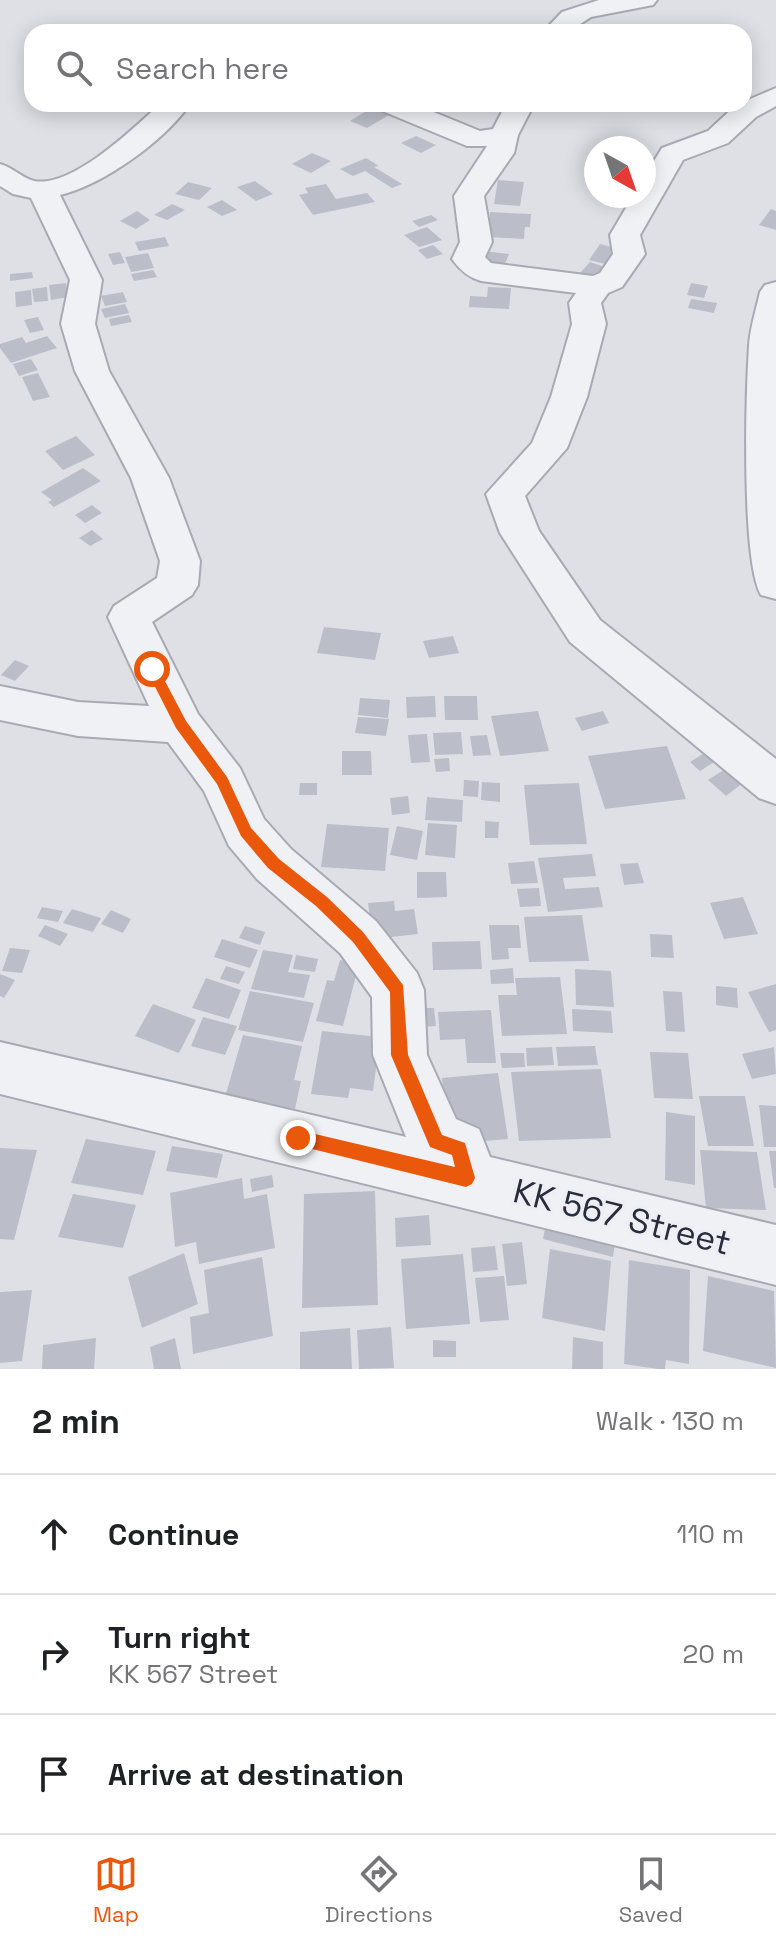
<!DOCTYPE html>
<html lang="en">
<head>
<meta charset="utf-8">
<style>
  body { margin:0; font-family:"Space Grotesk",sans-serif; background:#f2f2f2; color:#202124 }
  .compass { position:absolute; left:584px; top:136px; width:72px; height:72px; border-radius:50%; background:#fff; box-shadow:0 4px 20px #0003; rotate:140deg }
  .stop { position:absolute; width:24px; height:24px; margin:-18px; border:6px solid #ea580c; border-radius:50%; background:#fff }
  .stop.end { background:#ea580c; border-color:#fff; box-shadow:0 2px 8px #0008 }
  .list { margin:0; padding:0; list-style:none }
  h2 { display:flex; justify-content:space-between; align-items:center; height:104px; margin:0; padding:0 32px; font-size:34px }
  h2 small { font-size:26px; font-weight:400; color:#757577 }
  .list li { display:grid; grid-template-columns:52px 1fr auto; gap:24px; align-items:center; box-sizing:border-box; height:120px; padding:0 32px; border-top:2px solid #e0e0e0 }
  .list b { display:block; font-size:30px; white-space:nowrap }
  .list p { margin:0; font-size:26px; white-space:nowrap; color:#757577 }
  .list em { font-size:26px; font-style:normal; color:#757577 }
  .icon { flex:none; width:44px; height:44px; fill:none; stroke:currentColor; stroke-width:2; stroke-linecap:round; stroke-linejoin:round }
  .map { position:relative; flex:none; width:776px; height:1369px; overflow:hidden }
  .search { position:absolute; background:#fff; box-shadow:0 4px 20px #0003; left:24px; right:24px; top:24px; height:88px; display:flex; align-items:center; gap:20px; box-sizing:border-box; padding:0 28px; border-radius:24px; color:#757577; font-size:30px }
  .sheet { height:464px; background:#fff }
  nav { display:flex; justify-content:space-around; align-items:center; box-sizing:border-box; height:112px; border-top:2px solid #e0e0e0; background:#fff; font-size:22px; color:#757577 }
  nav a { display:grid; justify-items:center; gap:4px }
  nav .on { color:#ea580c }
  .map>svg:first-child { display:block }
  .building { fill:#bbbec8 }
  .lines { fill:none; stroke-linecap:round; stroke-linejoin:round }
  .minor-casing { stroke:#a7aab3; stroke-width:4 }
  .minor { fill:#f0f1f5; fill-rule:evenodd }
  .route { fill:#ea580c }
  .labels { text-anchor:middle; dominant-baseline:central; stroke-width:7; stroke-linejoin:round; paint-order:stroke }
  .near-street-label { font-size:34px; fill:#282c3b; stroke:#edeff4 }
</style>
</head>
<body>
<div class="map">
<svg width="776" height="1369" viewBox="0 0 776 1369">
  <rect width="100%" height="100%" fill="#dee0e6"/>
  <path class="building" d="M371 108 389 115 367 128 350 121Z
    M416 136 436 145 421 153 401 143Z
    M312 153 331 161 311 173 292 164Z
    M366 158 379 166 374 167 402 184 392 188 365 171 353 176 340 169Z
    M498 180 524 182 520 206 494 204Z
    M255 181 273 194 256 201 237 187Z
    M188 182 212 188 199 200 175 194Z
    M326 184 336 199 367 193 375 202 313 215 299 195 308 193 305 188Z
    M222 200 237 210 222 216 207 207Z
    M172 204 185 210 167 220 154 215Z
    M771 209 776 211V230L759 225Z
    M137 211 150 220 136 229 120 221Z
    M490 212 531 214 530 227H525L524 239 488 237Z
    M431 215 438 220 419 227 412 221Z
    M427 227 442 240 419 247 404 235Z
    M165 237 169 246 139 251 135 242Z
    M600 244 624 250 614 266 589 260Z
    M433 245 443 254 427 259 418 250Z
    M484 251 509 254 503 269 478 265Z
    M120 252 125 263 113 265 108 254Z
    M148 253 154 268 131 272 125 257Z
    M590 262 614 270 604 280 580 273Z
    M153 270 157 277 134 281 131 274Z
    M32 272 33 278 10 281V274Z
    M66 283 68 297 51 300 49 285Z
    M691 283 708 286 704 298 687 295Z
    M47 287 48 301 34 302 32 289Z
    M488 287 511 288 509 309 469 307 470 296 487 297Z
    M31 290 32 305 16 307 15 292Z
    M123 292 127 302 105 306 101 296Z
    M691 299 717 303 714 313 688 308Z
    M125 304 129 313 105 318 101 309Z
    M129 315 132 322 111 326 109 319Z
    M38 317 44 330 30 333 24 320Z
    M47 336 57 348 11 363 0 348V344L22 337 26 343Z
    M31 359 38 370 19 376 13 364Z
    M38 373 50 397 33 401 22 377Z
    M76 436 95 455 63 470 45 451Z
    M83 468 101 481 54 507 48 502 52 500 41 492Z
    M92 505 102 513 85 523 75 515Z
    M92 530 103 539 90 546 79 538Z
    M324 627 381 633 375 660 317 653Z
    M453 636 459 653 429 658 423 641Z
    M15 660 29 666 15 681 1 675Z
    M435 696 436 717 407 718 406 697Z
    M444 696H477L478 720H445Z
    M360 698 390 700 388 718 358 715Z
    M538 711 549 751 500 756 491 716Z
    M603 711 609 723 582 731 575 718Z
    M358 717 389 719 386 736 355 733Z
    M461 732 463 754 435 755 433 733Z
    M427 734 430 762 411 763 408 735Z
    M487 735 491 755 473 756 470 736Z
    M667 746 686 799 605 809 588 756Z
    M342 751H371L372 775H342Z
    M704 753 714 762 700 771 690 762Z
    M449 758 450 771 436 772 434 759Z
    M725 769 743 783 726 796 708 780Z
    M464 780 479 781 478 797 463 796Z
    M482 782 500 783V802L481 800Z
    M300 783H317V795H299Z
    M579 783 587 844 530 845 524 785Z
    M408 796 410 813 392 815 390 798Z
    M427 797 463 800 462 822 425 820Z
    M485 821 499 822 498 838H485Z
    M428 823 457 825 455 858 425 855Z
    M327 824 389 828 385 871 321 867Z
    M397 826 423 831 417 860 390 855Z
    M592 854 596 876 563 878 565 889 599 887 603 907 548 912 538 858Z
    M534 861 538 883 511 884 508 863Z
    M638 863 644 883 624 885 620 864Z
    M417 872H446L447 897 417 898Z
    M539 888 541 906 520 907 517 889Z
    M743 897 758 934 724 939 710 903Z
    M394 901 395 911 414 909 418 934 373 939 368 903Z
    M42 907 63 911 58 922 37 918Z
    M72 909 101 918 93 932 63 923Z
    M111 910 131 919 123 933 101 924Z
    M582 915 589 961 529 962 524 917Z
    M45 925 68 934 60 946 38 936Z
    M489 925H519L521 948H508L509 959 492 960Z
    M245 926 265 932 260 945 239 938Z
    M650 934 672 935 674 958 651 957Z
    M222 939 258 950 250 968 214 957Z
    M480 941 482 969 433 970 432 942Z
    M10 948 30 950 22 973 2 971Z
    M263 950 293 955 288 972 310 975 304 998 251 989Z
    M296 955 318 959 315 972 293 969Z
    M340 960 359 964 343 1026 316 1021 327 980 334 981Z
    M226 966 245 972 239 984 220 979Z
    M513 968 514 983 491 984 490 970Z
    M575 969 611 971 614 1007 576 1005Z
    M0 974 15 980 4 998 0 996Z
    M560 977 567 1034 502 1036 498 995H517L515 978Z
    M206 978 241 990 229 1019 192 1008Z
    M776 984V1030L769 1032 748 992Z
    M716 986 737 988 738 1008 716 1005Z
    M250 991 314 1003 303 1042 238 1030Z
    M663 991 682 992 685 1032 666 1031Z
    M153 1004 196 1020 179 1053 135 1036Z
    M422 1008H434L436 1026 422 1027Z
    M572 1009 611 1011 613 1033 573 1031Z
    M491 1010 496 1063H467L465 1039 440 1040 438 1012Z
    M203 1017 237 1026 225 1055 191 1046Z
    M322 1031 380 1037 373 1091 350 1088 348 1098 311 1094Z
    M243 1035 302 1046 294 1080 301 1081 295 1109 225 1097Z
    M595 1046 598 1065 558 1066 556 1047Z
    M552 1047 554 1065 527 1066 526 1048Z
    M774 1047 776 1074 752 1079 742 1054Z
    M650 1052 688 1053 693 1099 654 1098Z
    M500 1053H524L525 1067 502 1068Z
    M601 1069 611 1138 519 1141 511 1072Z
    M498 1073 508 1139 449 1144 442 1078Z
    M699 1096H745L754 1146H708Z
    M759 1105 776 1106V1147H764Z
    M666 1112 695 1116V1185L665 1180Z
    M86 1139 156 1151 143 1195 71 1183Z
    M172 1146 223 1154 217 1178 166 1171Z
    M0 1148 37 1150 14 1240 0 1239Z
    M700 1150 757 1152 766 1210 706 1208Z
    M769 1151H776V1188H774Z
    M272 1175 274 1187 252 1192 250 1179Z
    M242 1178 244 1199 267 1194 275 1248 199 1264 196 1242 175 1247 170 1193Z
    M375 1191 378 1305 302 1308 304 1194Z
    M73 1194 136 1205 123 1248 58 1237Z
    M429 1215 431 1245 396 1247 395 1218Z
    M547 1219 616 1236 613 1257 543 1239Z
    M522 1242 527 1284 507 1286 502 1244Z
    M495 1246 498 1270 473 1272 471 1248Z
    M550 1249 611 1261 605 1331 542 1318Z
    M184 1253 198 1304 142 1328 128 1277Z
    M463 1254 470 1324 406 1329 401 1259Z
    M262 1257 273 1336 193 1354 190 1317 209 1313 204 1270Z
    M629 1260 690 1270 689 1364 666 1360 665 1369H658L624 1364Z
    M504 1276 509 1320 480 1322 475 1278Z
    M708 1276 774 1291 776 1368 703 1351Z
    M32 1290 22 1361 0 1363V1292Z
    M391 1327 394 1368 359 1369 357 1330Z
    M350 1328 352 1369H300V1332Z
    M573 1337 603 1342V1369H572Z
    M96 1338 94 1369H42L43 1345Z
    M175 1338 181 1369H154L150 1347Z
    M433 1340 456 1341V1357H433Z"/>
  <g class="lines">
    <defs>
      <path id="minor" d="M599 0H657L653 5 591 17 568 32H543L562 12Z
        M776 88V106L756 117 728 143 683 160 640 235 645 254 622 287 608 293 601 303 606 324 587 397 567 448 525 496 539 531 600 620 776 759V804L759 798 570 642 500 533 486 494 532 443 551 397 572 324 569 303 576 293 481 281C468 277 460 270 452 259L460 242 454 196 487 146H467L380 110 376 104H414L480 131 493 129 506 104H534L518 135 514 153 484 196 492 242 485 257 491 263 593 276 600 273 613 254 610 235 633 196H644V177L662 148 708 131 736 105Z
        M160 104H190C164 141 103 185 60 195L102 280 95 324 109 371 169 478 200 561 198 585 192 595 152 622 198 714 240 768 264 819 291 849 376 921 417 973 424 990 427 1055 456 1119 479 1129 490 1157 776 1225V1285L0 1094V1042L406 1137 373 1055 372 997 340 953 257 879 229 846 204 791 168 742 78 736 0 720V686L78 702 149 706 108 617 114 606 157 578 160 561 131 478 75 371 61 324 70 280 31 198 13 194 0 186V164C12 167 22 178 34 181 72 188 133 129 160 104Z
        M776 282V599L761 595C741 560 746 393 749 346 750 328 756 310 760 292L765 285Z"/>
    </defs>
    <use href="#minor" class="minor-casing"/>
    <use href="#minor" class="minor"/>
  </g>
  <path class="route" d="M152 665 157 666 186 721 227 777 251 828 279 859 327 897 363 932 403 985 408 1055 442 1135 465 1143 475 1178 472 1184 466 1187 292 1144 289 1138 292 1133 298 1130 455 1167 452 1155 430 1147 391 1055 390 992 353 942 316 906 268 868 241 836 217 784 176 728 146 669Z"/>
  <g class="labels">
    <g class="near-street-label">
      <text transform="translate(622 1217) rotate(14)">KK 567 Street</text>
    </g>
  </g>
</svg>
<svg class="compass" viewBox="-18 -18 36 36"><path d="M0-13l5 13h-10z" fill="#e53935"/><path d="M0 13l5-13h-10z" fill="#757577"/></svg>
<div class="stop" style="left:152px;top:669px"></div>
<div class="stop end" style="left:298px;top:1138px"></div>
<div class="search"><svg class="icon" aria-label="search" viewBox="0 0 24 24"><circle cx="10" cy="10" r="6"/><path d="M15 15l6 6"/></svg>Search here</div>
</div>
<section class="sheet">
<h2>2 min<small>Walk · 130 m</small></h2>
<ul class="list">
<li><svg class="icon" aria-label="ahead" viewBox="0 0 24 24"><path d="M12 20V5M6 11l6-6 6 6"/></svg><div><b>Continue</b></div><em>110 m</em></li>
<li><svg class="icon" aria-label="right" viewBox="0 0 24 24"><path d="M7 20v-9h11M14 6l5 5-5 5"/></svg><div><b>Turn right</b><p>KK 567 Street</p></div><em>20 m</em></li>
<li><svg class="icon" aria-label="arrive" viewBox="0 0 24 24"><path d="M6 21V4h12l-3 4 3 4H6"/></svg><div><b>Arrive at destination</b></div></li>
</ul>
</section>
<nav>
<a class="on"><svg class="icon" aria-label="map" viewBox="0 0 24 24"><path d="M3 6l6-2 6 2 6-2v14l-6 2-6-2-6 2zM9 4v14M15 6v14"/></svg>Map</a>
<a><svg class="icon" aria-label="directions" viewBox="0 0 24 24"><path d="M12 3l9 9-9 9-9-9zM9 14v-3h6M13 9l2 2-2 2"/></svg>Directions</a>
<a><svg class="icon" aria-label="saved" viewBox="0 0 24 24"><path d="M7 4h10v16l-5-4-5 4z"/></svg>Saved</a>
</nav>
</body>
</html>
